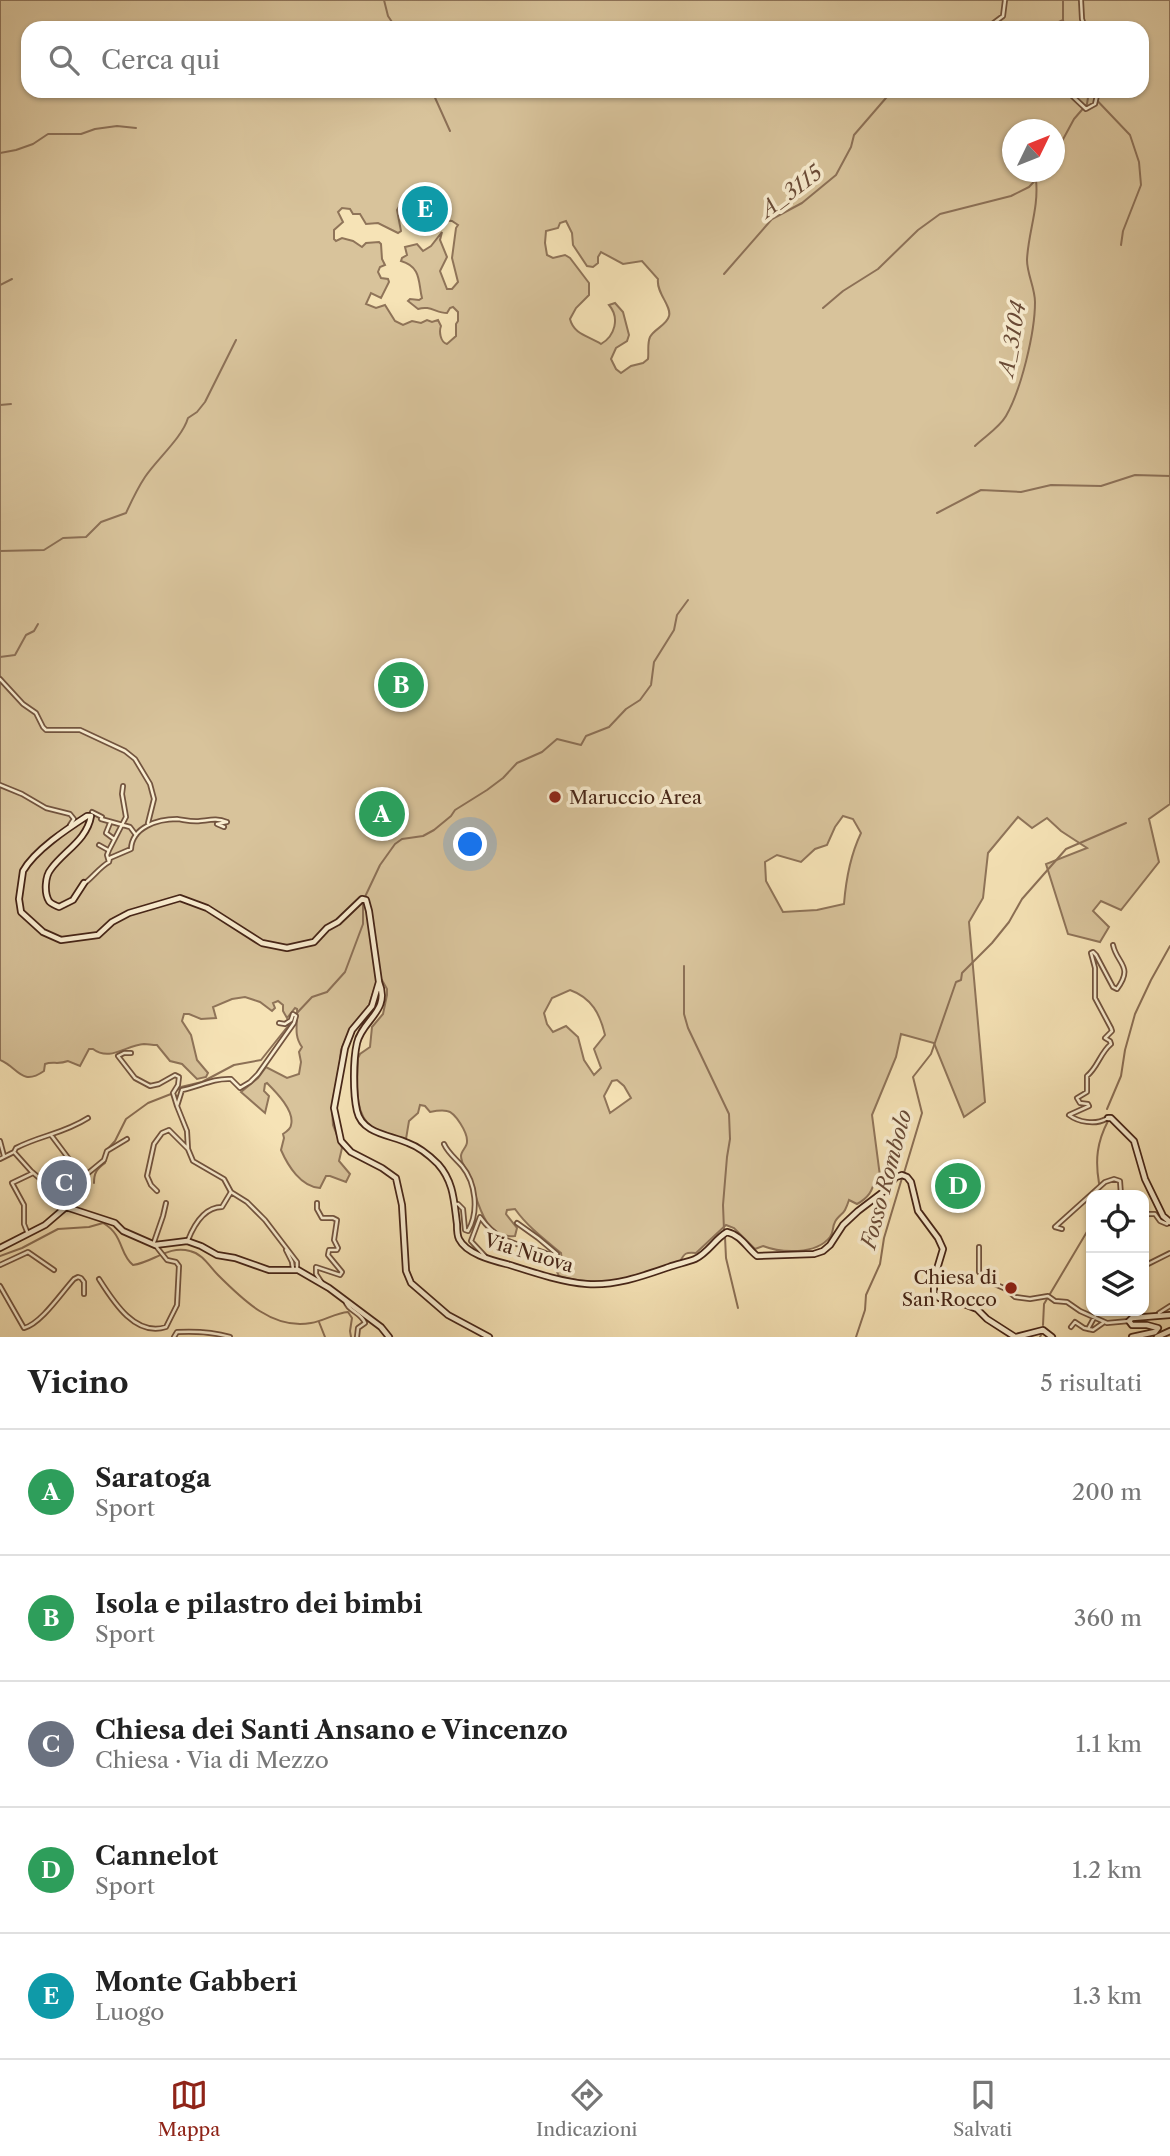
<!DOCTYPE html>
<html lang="it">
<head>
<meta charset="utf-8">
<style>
  body { margin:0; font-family:"Libre Caslon Text",serif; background:#f6f6f6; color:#222 }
  .controls { position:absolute; right:21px; bottom:21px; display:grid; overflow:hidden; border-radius:14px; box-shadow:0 2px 5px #0004 }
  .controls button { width:63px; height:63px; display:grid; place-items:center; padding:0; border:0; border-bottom:2px solid #e0e0e0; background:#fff; color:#222; font:35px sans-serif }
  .compass { position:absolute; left:1002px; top:119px; width:63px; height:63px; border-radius:50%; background:#fff; box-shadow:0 2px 5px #0004; rotate:47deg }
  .you { position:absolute; left:471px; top:845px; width:24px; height:24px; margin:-18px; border:5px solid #fff; border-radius:50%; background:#1a73e8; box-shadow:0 0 0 10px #1a73e833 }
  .badge { display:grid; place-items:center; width:46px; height:46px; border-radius:50%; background:#8f2418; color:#fff; font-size:23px; font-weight:700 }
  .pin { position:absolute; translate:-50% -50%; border:4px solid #fff; box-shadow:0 2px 7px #0006 }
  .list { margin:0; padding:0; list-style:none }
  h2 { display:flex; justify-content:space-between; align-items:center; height:91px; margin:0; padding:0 28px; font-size:30px }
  h2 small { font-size:23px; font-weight:400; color:#767676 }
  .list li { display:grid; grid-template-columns:46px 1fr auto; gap:21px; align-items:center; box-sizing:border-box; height:126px; padding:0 28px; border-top:2px solid #e0e0e0 }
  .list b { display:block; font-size:26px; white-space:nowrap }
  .list p { margin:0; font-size:23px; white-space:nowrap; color:#767676 }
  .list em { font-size:23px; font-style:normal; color:#767676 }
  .icon { flex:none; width:38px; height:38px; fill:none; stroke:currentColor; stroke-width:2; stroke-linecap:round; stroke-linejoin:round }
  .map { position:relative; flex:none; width:1170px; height:1337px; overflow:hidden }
  .search { position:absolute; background:#fff; box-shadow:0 2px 5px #0004; left:21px; right:21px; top:21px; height:77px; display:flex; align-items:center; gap:18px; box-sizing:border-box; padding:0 24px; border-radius:21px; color:#767676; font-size:26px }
  .sheet { height:721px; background:#fff }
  nav { display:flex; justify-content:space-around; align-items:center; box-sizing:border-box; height:98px; border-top:2px solid #e0e0e0; background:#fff; font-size:19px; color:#767676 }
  nav a { display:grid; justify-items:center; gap:4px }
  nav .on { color:#8f2418 }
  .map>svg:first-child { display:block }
  .green { fill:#d8c39b; stroke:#8f7459; stroke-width:2; fill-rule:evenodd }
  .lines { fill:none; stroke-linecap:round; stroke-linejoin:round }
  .stream { stroke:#8c7056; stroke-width:2 }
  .street-casing { stroke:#72543f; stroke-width:6 }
  .secondary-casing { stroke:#462517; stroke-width:8 }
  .street { stroke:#f9edd0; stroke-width:2.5 }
  .secondary { stroke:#f9edd0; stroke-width:4.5 }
  .poi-dot { fill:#8f2418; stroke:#f9edd0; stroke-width:2.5 }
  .labels { text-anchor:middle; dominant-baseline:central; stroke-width:7; stroke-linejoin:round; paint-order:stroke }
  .poi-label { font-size:19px; fill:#462517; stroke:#f9edd0; text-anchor:start }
  .street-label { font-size:19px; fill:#462517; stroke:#f9edd0 }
  .water-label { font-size:21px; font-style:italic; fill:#694a36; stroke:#f9edd0 }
</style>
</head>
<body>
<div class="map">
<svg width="1170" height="1337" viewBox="0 0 1170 1337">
  <rect width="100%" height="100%" fill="#f6e3b6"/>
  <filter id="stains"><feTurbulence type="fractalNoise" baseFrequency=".00286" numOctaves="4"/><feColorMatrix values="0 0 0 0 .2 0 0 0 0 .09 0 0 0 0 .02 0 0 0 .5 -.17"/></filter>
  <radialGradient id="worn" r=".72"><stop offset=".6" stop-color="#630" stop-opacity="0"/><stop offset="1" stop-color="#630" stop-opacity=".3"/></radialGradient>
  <path class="green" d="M0 0H1170V804L1149 819 1159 862 1121 910 1101 901 1093 911 1109 927 1100 942 1068 934 1046 864 1087 848 1061 831 1047 818 1032 828 1018 817 988 853 983 898 969 922 985 1102 964 1117 934 1043 901 1034 896 1057 872 1115 880 1176 875 1178C873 1191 868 1198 857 1204L849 1200C848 1203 847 1206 845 1210 843 1214 837 1217 835 1222 832 1227 834 1232 830 1237 816 1255 781 1253 763 1246L755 1249 734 1228 726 1225 696 1253C686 1252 684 1253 680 1262 636 1276 606 1290 559 1276L557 1272 562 1261 561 1253C544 1239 527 1226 515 1209L507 1210 506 1214 517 1228 515 1236C483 1240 478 1199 469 1177 467 1171 461 1163 461 1156 461 1151 467 1147 467 1142 468 1133 455 1112 447 1111 442 1110 435 1111 430 1112L425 1106 420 1105 418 1113 409 1121 406 1139C395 1136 383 1134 373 1128 352 1114 358 1079 358 1058L360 1054 370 1047 372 1027 383 1014 387 995V989L382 980 377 981 368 1008 351 1027 341 1050 339 1073 332 1110 333 1125 342 1148 339 1161 350 1174 346 1182 330 1176H326L320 1188C301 1187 288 1166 281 1150L284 1138 283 1134C286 1132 291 1128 291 1125 295 1111 276 1092 267 1083L265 1084 264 1091 269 1096 265 1113 241 1092 258 1078 266 1067 287 1078 299 1074 301 1062 299 1052 302 1047C293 1035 298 1023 297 1009L295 1008 287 1018 283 1011V1005L278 1001 273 1003 275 1008 272 1011 260 1002 245 997 232 999 213 1007 216 1018 201 1019 189 1014H184L182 1021 191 1035 197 1060 208 1073 206 1077 197 1079 182 1064 170 1061 157 1045C152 1045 148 1044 144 1044 126 1045 110 1062 93 1049H89L80 1066 68 1061C58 1065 53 1061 45 1064L44 1071C21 1087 18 1067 0 1060ZM28 28H1142V91H28ZM1012 130H1054V172H1012ZM404 201 425 206 440 220 452 221 458 225 456 228 452 258 458 282 452 289H447L440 271 447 257 440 240 442 232 431 246 423 251 417 244 405 247 407 255 402 258 401 261C422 267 418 283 422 298L419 300 410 299 408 301 418 309C430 305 436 313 447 313L450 308 453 307 458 312V321L456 324V336L447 344C440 342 439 331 441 326L438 320 432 322 427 320 421 323 412 321 403 325 395 321 385 305 376 308 366 304 371 293 381 298 389 282 388 279 381 278 378 272 380 267 385 265 382 259 381 244 379 242 366 243 362 247 353 241 342 238 336 241 334 239V230L343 222 338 212 342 208 350 209 353 214H360L366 224 378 223 398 233 401 231 397 210 400 205 402 207ZM566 221 572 233 573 245 587 266 593 267 598 263V257L601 252 623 264 642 261 658 279C656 293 672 306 669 316 667 325 654 329 650 337 647 344 649 352 648 359L643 363 631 366 621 373 616 369 611 359 616 348 627 341 629 335 623 312 615 303 609 305C620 318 615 336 601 344 589 336 574 335 570 319L576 308 589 295V283L570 258 565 255 553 258 547 255 545 243 546 231 558 228 560 223ZM843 816 853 819 861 833C850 856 846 878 844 904L817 910 783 912 766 881 765 862 777 855 801 862 815 849 827 845 835 827ZM570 990C592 998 600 1014 605 1035L594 1049 601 1068 594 1075 584 1060 578 1037 566 1026 553 1032 547 1024 544 1013 552 998ZM617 1080 624 1086 631 1098 610 1113 604 1096 612 1081Z"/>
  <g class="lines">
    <path class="stream" d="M384 0 388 16 396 28
      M1063 0V20L1065 28
      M1046 28 1063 20
      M432 91 450 131
      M1089 92 1130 135 1139 162 1141 185 1123 231 1121 245
      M0 153 16 150 33 144 48 134H81L95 129 117 126 136 128
      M1054 156 1074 119 1087 104 1089 91
      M724 274 772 219 802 203 836 175 851 147 854 135 892 91
      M0 285 12 279
      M823 308 843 291 878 269 918 230 940 214 1011 196 1029 187 1043 172
      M0 405 11 404
      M975 446C984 437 999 428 1006 416 1021 390 1035 333 1035 302 1035 288 1027 274 1027 260 1028 233 1039 208 1036 180
      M937 513 981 490 1021 492 1051 485 1101 486 1135 475 1170 476
      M0 551 44 550 63 538 86 537 101 522 126 513C132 500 137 489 145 477 157 459 182 438 188 418L197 412 205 402 236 340
      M0 657 15 655 26 635 34 631 38 624
      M684 966V1014L688 1028 729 1114 730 1139 727 1157 723 1205 724 1230
      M176 1091 181 1087 202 1082 234 1065 261 1060 292 1021 296 1014 312 997 327 992 345 972 363 924V901L380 865 395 844 402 839 423 836 434 830 451 816 455 810 487 790 503 778 517 763 542 752 557 739 581 745 586 736 609 727 626 709 640 700 651 685 654 662 674 630 677 615 688 600
      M1107 1109 1121 1076 1125 1050 1135 1014 1151 980 1170 946
      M105 1152 115 1141 126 1119 148 1103 171 1094
      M904 1173 922 1113 913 1077 931 1054 956 982 961 980 962 973 992 943 1009 922 1022 899 1066 849 1126 823
      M94 1183C94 1172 97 1169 105 1163L106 1158
      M1099 1183C1095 1160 1097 1142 1108 1121
      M725 1237 726 1258 738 1308
      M0 1256 22 1248 58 1229 89 1227 103 1223C124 1235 119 1254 133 1265 154 1262 168 1245 190 1251 203 1254 209 1266 218 1275 243 1300 273 1330 311 1323 324 1321 335 1313 348 1312L352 1318 350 1331 351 1337
      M319 1322 325 1337
      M1043 1325 1044 1304 1088 1230 1091 1221
      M856 1337 865 1310 866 1295 880 1264 884 1238 902 1178
      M1040 1337 1042 1333"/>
    <defs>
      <path id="street" d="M1081 0 1082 19 1085 28
        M987 28 1003 16 1005 0
        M1067 91 1086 109 1095 104 1098 91
        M0 679 23 704 36 713 43 727 46 730H80L125 751 135 759 150 784 154 799 148 823
        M0 785 22 794 46 808 70 814 74 819 70 825
        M92 812 102 817 101 819 130 827 136 835
        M110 823 106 833 114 839
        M224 827 217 824 227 822
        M99 845 108 850
        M109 862 107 855 109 850 126 817 122 794 123 786
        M85 883C94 876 100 867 109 862L110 858 131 849C132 827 158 819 177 819 185 820 192 822 200 821 210 820 217 818 227 822
        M279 1023 285 1024 291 1020 293 1014 296 1016 294 1023 258 1074 250 1082 240 1088 231 1079C212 1078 199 1087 182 1090L177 1106 187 1131 188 1149 193 1161 224 1179 231 1192 247 1202 265 1220 297 1262V1270
        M131 1053H124L118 1056 135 1078 150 1086 159 1084 175 1075 179 1077 178 1085 173 1093 177 1106
        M1106 1119C1095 1125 1078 1122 1069 1115L1089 1106 1088 1104 1080 1103 1077 1098 1087 1092V1076C1098 1067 1100 1053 1111 1044L1110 1041 1105 1038 1112 1031 1111 1028 1095 998V968L1091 953 1093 952 1096 955 1113 987 1117 989C1134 966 1117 964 1113 945
        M51 1135 69 1159 84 1175
        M0 1141 4 1156
        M444 1144C448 1153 456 1159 462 1166 476 1183 479 1212 468 1231L465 1230 463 1209 458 1204H455
        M14 1152 31 1171 57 1193 66 1207
        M0 1159 14 1152 16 1148C41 1135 63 1134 88 1118
        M81 1179 104 1160 107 1151 127 1139
        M157 1191 151 1185 147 1176 154 1144 162 1133 169 1130 188 1149
        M317 1203V1209L322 1218H333L337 1220 334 1240 338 1248 337 1250H329L328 1255 342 1272 340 1275 316 1267V1274L322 1283
        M1144 1214H1155L1160 1221 1167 1224 1169 1222
        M1055 1227 1105 1182 1114 1179 1120 1181 1121 1195
        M1055 1227 1062 1229
        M28 1234 24 1224V1205L12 1183 33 1173
        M188 1240C194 1225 204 1207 222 1207L231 1192
        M154 1242 163 1216 166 1203
        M979 1247V1272L990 1282 1006 1289 1015 1297 1030 1299 1048 1296 1055 1301 1067 1302 1080 1311 1107 1323 1129 1321
        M286 1250 292 1262 293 1269
        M485 1256 471 1241 480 1217C502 1247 520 1242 550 1255L557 1254 538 1238 517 1223
        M0 1265 28 1252 54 1270
        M1144 1266 1170 1253
        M99 1279C113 1301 135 1337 166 1327L177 1305 179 1266 176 1262 167 1260 155 1245
        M0 1286 24 1328C41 1324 62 1292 74 1279L78 1277 81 1278 84 1282V1294
        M345 1300C347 1311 361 1312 365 1323L358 1328 357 1337
        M1091 1302V1308
        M1159 1313 1170 1306
        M1071 1327 1075 1322 1084 1328 1093 1330 1103 1323
        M1088 1329 1095 1316
        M174 1337 177 1332C195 1331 213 1332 230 1337"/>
      <path id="secondary" d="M91 816H87C67 829 35 850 23 871L19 899 21 912 43 932 61 940 98 935 112 922 129 913 180 898 207 908 262 943 287 948 314 942 327 928 338 922 362 899 366 900 369 911 379 982
        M84 883 73 900 59 907C55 905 51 904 49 901 44 893 45 876 51 869 64 851 87 840 91 816
        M1108 1118H1111L1134 1141 1145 1179 1163 1216 1170 1222
        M0 1248 45 1225 66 1207 115 1223 123 1231 155 1245 187 1241 201 1246 217 1255 235 1258 269 1270H298L329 1288 381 1327 389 1337
        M489 1337 448 1315 411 1283 406 1271 402 1205 396 1178 382 1168 351 1152 341 1141 334 1108 345 1048 352 1030 372 1006 379 982C391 1011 362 1020 357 1043 353 1060 353 1094 357 1111 362 1134 391 1135 408 1143 419 1147 430 1156 438 1164 454 1182 454 1202 457 1224 457 1228 457 1235 459 1239 467 1255 495 1261 510 1265 535 1273 562 1282 587 1284 616 1286 643 1276 669 1267 678 1264 687 1262 695 1259 708 1253 715 1239 727 1232 741 1235 747 1248 757 1256L814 1254 823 1251 830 1245 843 1225 858 1211 883 1192 896 1177 902 1175 907 1177 911 1182 918 1211 938 1238 943 1249 934 1279V1293L939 1298 954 1300 977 1309 987 1319 1015 1337
        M1016 1337 1043 1330 1052 1337
        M1132 1337 1155 1332 1158 1328 1147 1325H1132L1129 1321 1132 1318 1170 1315
        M1157 1337 1170 1331"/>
    </defs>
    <use href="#street" class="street-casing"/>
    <use href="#secondary" class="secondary-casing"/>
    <use href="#street" class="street"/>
    <use href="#secondary" class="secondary"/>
  </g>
  <g class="poi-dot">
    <circle cx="555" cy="797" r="7"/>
    <circle cx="1011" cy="1288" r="7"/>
  </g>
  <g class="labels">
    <g class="poi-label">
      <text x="569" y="797">Maruccio Area</text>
      <text x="997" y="1277" text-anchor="end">Chiesa di<tspan x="997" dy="22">San Rocco</tspan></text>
    </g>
    <g class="street-label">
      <text transform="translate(529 1253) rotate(17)">Via Nuova</text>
    </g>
    <g class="water-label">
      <text transform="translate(791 191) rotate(-37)">A_3115</text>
      <text transform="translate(1012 339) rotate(-80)">A_3104</text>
      <text transform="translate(886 1179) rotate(-75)">Fosso Rombolo</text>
    </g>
  </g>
  <rect width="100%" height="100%" filter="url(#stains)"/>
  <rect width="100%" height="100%" fill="url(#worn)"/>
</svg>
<div class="controls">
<button><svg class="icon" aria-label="locate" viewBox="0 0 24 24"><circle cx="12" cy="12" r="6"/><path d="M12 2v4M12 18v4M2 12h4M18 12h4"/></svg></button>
<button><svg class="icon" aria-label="layers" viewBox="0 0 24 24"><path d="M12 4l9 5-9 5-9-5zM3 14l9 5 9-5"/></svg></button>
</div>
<svg class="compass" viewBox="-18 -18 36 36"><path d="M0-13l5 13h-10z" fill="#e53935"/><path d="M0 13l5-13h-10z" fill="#767676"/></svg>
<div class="you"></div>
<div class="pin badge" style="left:382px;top:814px;background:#2e9e5b">A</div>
<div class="pin badge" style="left:401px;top:685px;background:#2e9e5b">B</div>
<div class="pin badge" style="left:64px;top:1183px;background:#6b7280">C</div>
<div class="pin badge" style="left:958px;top:1186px;background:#2e9e5b">D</div>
<div class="pin badge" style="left:425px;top:209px;background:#0f9aa8">E</div>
<div class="search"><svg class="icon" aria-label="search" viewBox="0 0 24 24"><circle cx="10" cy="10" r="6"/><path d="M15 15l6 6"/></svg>Cerca qui</div>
</div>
<section class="sheet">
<h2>Vicino<small>5 risultati</small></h2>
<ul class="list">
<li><span class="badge" style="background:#2e9e5b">A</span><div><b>Saratoga</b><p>Sport</p></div><em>200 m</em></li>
<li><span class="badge" style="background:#2e9e5b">B</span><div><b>Isola e pilastro dei bimbi</b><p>Sport</p></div><em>360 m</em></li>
<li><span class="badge" style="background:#6b7280">C</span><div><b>Chiesa dei Santi Ansano e Vincenzo</b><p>Chiesa · Via di Mezzo</p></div><em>1.1 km</em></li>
<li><span class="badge" style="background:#2e9e5b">D</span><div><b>Cannelot</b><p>Sport</p></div><em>1.2 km</em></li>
<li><span class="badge" style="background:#0f9aa8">E</span><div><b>Monte Gabberi</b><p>Luogo</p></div><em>1.3 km</em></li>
</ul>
</section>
<nav>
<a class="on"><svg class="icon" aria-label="map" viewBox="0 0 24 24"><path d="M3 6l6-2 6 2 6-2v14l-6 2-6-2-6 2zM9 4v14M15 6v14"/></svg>Mappa</a>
<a><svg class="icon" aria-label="directions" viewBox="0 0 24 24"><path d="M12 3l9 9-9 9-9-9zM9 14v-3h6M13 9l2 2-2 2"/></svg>Indicazioni</a>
<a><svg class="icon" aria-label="saved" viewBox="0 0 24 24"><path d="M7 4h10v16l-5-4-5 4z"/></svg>Salvati</a>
</nav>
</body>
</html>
